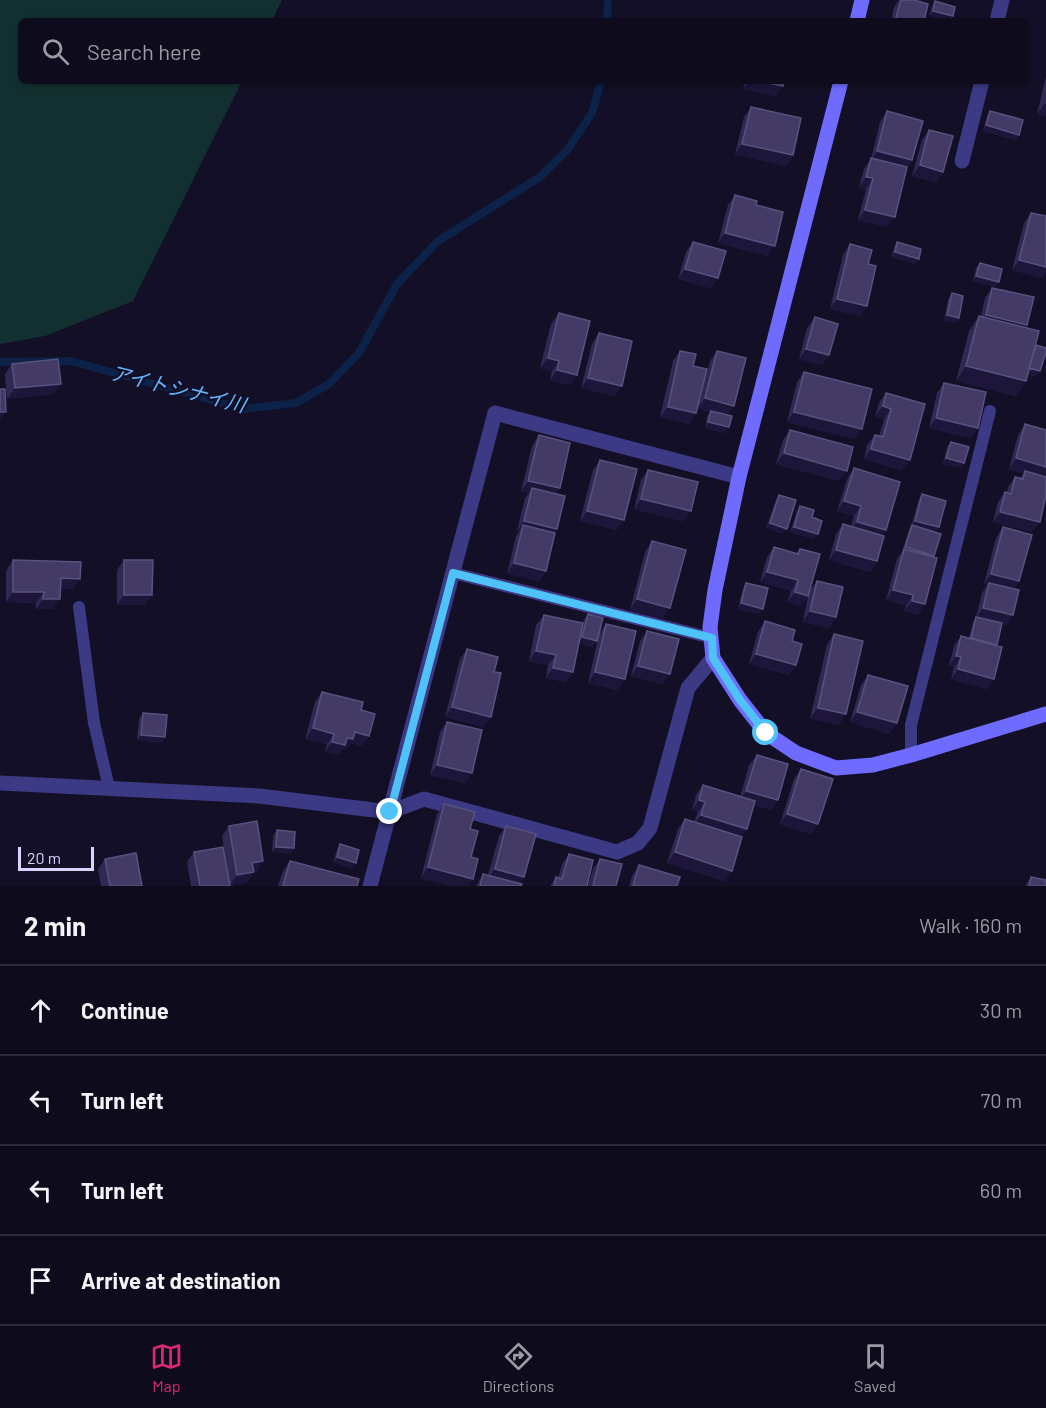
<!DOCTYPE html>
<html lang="en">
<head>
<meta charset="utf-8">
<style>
  body { margin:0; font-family:Barlow,"Noto Sans JP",sans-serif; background:#1c1929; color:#f1f3f6 }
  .scale { position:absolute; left:18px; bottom:15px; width:76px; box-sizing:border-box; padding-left:6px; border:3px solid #d9d4ff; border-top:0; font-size:16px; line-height:21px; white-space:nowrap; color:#d9d4ff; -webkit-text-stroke:4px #130f26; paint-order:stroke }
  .stop { position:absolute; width:18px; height:18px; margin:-14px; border:4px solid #4fc3f7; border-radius:50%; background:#fff }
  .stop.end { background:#4fc3f7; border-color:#fff; box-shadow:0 2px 6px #0008 }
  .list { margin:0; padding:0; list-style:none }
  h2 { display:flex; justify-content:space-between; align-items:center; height:78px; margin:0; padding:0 24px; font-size:26px }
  h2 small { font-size:20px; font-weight:400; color:#9b9ba3 }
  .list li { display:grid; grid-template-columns:39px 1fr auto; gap:18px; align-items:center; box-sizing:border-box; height:90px; padding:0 24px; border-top:2px solid #2e2b3b }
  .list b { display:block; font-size:22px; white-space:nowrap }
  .list em { font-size:20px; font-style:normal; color:#9b9ba3 }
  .icon { flex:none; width:33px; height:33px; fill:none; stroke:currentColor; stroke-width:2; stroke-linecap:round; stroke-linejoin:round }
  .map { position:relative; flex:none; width:1046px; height:886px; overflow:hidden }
  .search { position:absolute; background:#0e0b1c; box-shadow:0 2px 4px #0004; left:18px; right:18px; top:18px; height:66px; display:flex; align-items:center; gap:15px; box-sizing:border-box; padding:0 21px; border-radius:9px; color:#9b9ba3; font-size:22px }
  .sheet { height:438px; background:#0e0b1c }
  nav { display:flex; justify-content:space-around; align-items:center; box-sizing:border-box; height:84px; border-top:2px solid #2e2b3b; background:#0e0b1c; font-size:16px; color:#9b9ba3 }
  nav a { display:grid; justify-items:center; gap:3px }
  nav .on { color:#db2777 }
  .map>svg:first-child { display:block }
  .green { fill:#12302f }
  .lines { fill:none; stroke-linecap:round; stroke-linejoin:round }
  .stream { stroke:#0c2248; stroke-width:8 }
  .lane { stroke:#3d3a85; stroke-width:12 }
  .street { stroke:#3d3a85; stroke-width:15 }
  .secondary { stroke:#6f6bff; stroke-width:15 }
  .wall { fill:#312854 }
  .shaded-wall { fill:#1d163a }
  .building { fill:#433a66; stroke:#5a527e; stroke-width:1.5 }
  .route { stroke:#4fc3f7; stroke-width:8 }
  .labels { text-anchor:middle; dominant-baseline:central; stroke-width:5; stroke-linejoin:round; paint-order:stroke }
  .water-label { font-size:20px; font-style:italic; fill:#62b6ff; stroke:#130f26 }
</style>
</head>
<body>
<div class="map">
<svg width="1046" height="886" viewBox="0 0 1046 886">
  <rect width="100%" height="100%" fill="#130f26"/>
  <path class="green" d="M0 0H282L272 21H21V81H242L133 301 45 336 0 344Z"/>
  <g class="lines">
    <path class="stream" d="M607 21 608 0
      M0 362 71 361 244 409 296 403 329 384 359 353 397 284 438 241 540 177 568 149 592 113 601 81"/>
    <path class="lane" d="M453 573 712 638
      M79 607 94 723 109 788
      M911 755V725L990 411"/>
    <path class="street" d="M997 21 1002 0
      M962 161 982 81
      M0 783 259 796 390 812 424 799 617 852 638 843 650 828 688 688 713 658
      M370 886 495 413 739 477"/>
    <path class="secondary" d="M857 21 862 0
      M841 81 739 477 715 590 710 627 713 658 740 700 766 733 796 753 836 768 873 765 911 755 1046 714"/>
  </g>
  <path class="wall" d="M899 0H914L924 21H891L894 7Z
    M935 1 949 21 929 16 932 6Z
    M1046 77V116L1037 114Z
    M745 81H784L776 96 743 89Z
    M751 107 793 155 786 166 735 154 744 117Z
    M887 111 912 160 906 169 887 227 858 220 866 189 859 187 864 169 871 159 880 122Z
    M990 111 1019 135 1016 140 983 131 987 116Z
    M929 130 943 172 936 182 912 176 922 140Z
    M735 195 756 205 768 256 718 243 728 205Z
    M1031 213 1042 278 1012 270 1024 223Z
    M693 242 718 278 711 288 678 279 686 252Z
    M897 242 915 264 891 257 894 248Z
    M850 244 868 264 867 306 860 316 830 309 843 255Z
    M980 263 999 282 995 287 973 281 976 268Z
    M992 288 1027 325 1025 328 1035 347 1036 345 1040 371 1036 377 1028 374 1026 381 1016 396 956 381 969 331 979 316H981L985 298Z
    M952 293 959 318 955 323 944 321 948 299Z
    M559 313 570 385 550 380 552 371 540 368 551 324Z
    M815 317 829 355 822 365 799 359 807 328Z
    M599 333 615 396 581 388 592 344Z
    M680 351 689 424 660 417 673 361Z
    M717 351 727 415 725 433 705 428 707 416 710 412 698 408 710 361Z
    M12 364 54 394 7 399 5 374Z
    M804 372 855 439 787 422 797 382Z
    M944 383 978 428 971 438 929 428 937 393Z
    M886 393 925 404 902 470 864 459 867 445 875 435 879 436 884 419 875 416 879 403Z
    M1025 424 1032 532 993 522 998 502 1005 492H1007L1008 487 1015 477 1020 478 1024 473 1009 469 1018 435Z
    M790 430 839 481 776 464 783 440Z
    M539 435 560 488 556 494 554 533 546 571 539 581 507 573 516 536 519 532 517 531 525 498 529 493 521 491 532 446Z
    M951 442 964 463 961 468 943 464 947 447Z
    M600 460 617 530 580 521 593 470Z
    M854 468 883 535 877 561 870 572 829 560 836 534 843 524 851 526 854 516 837 511 847 479Z
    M648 470 683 521 634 509 641 480Z
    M922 494 935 532 934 557 918 615 904 611 906 606 886 600 897 559 902 552 909 530 911 526 919 499Z
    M779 495 783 534 766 528 776 500Z
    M800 506 812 517 814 539 790 532 797 511Z
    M1003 527 1019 581 1014 589 1013 615 1006 625 1002 624 987 689 951 679 954 667 949 666 954 646 961 636 969 638 973 622 976 617 982 593 987 585 984 584 996 538Z
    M652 541 663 618 630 610 645 552Z
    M774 547 796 554 800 549 810 590 817 581 836 617 829 628 803 622 808 596 801 606 787 602 791 591 760 582 767 557Z
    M13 560 73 589H61L53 609H36V603L6 602V571Z
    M124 560 152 595 145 605H117V570Z
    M746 583 759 614 738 609 743 588Z
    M588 614 593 647 579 643 573 672 566 682 546 678 548 665 529 661 536 625 544 615 583 623 584 619Z
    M765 621 792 641 796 665 789 675 749 664 758 632Z
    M606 624 625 679 617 690 588 683 599 634Z
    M647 631 663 684 631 676 640 641Z
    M834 634 839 725 810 718 827 645Z
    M467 649 494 672 491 717 483 727 445 717 460 659Z
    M868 675 897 723 889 734 850 722 861 685Z
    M322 692 361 710 362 746 351 743 346 749H343L338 755 325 752 327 744 305 739 315 702Z
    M143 713 162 743 137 740 139 719Z
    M447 722 465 783 430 775 440 732Z
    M757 755 771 810 754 805 747 829 741 837 732 871 724 881 667 863 678 829 685 819 694 822 698 812 692 810 696 795 703 785 740 797 749 765Z
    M801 769 818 824 811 834 780 824 794 779Z
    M444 804 471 857 473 879 468 886H453L421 878 437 814Z
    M229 826 263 861 256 872H254L246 883 230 885 222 836Z
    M506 826 524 877 519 883 521 886H476L483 874 488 875 499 836Z
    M277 830 294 848 291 853 272 852 273 836Z
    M340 844 356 863 352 868 333 862 337 850Z
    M194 852 230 886H191L187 862Z
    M569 854 587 886H550L556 877 558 878 562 864Z
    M105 859 142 886H101L98 869Z
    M600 859 616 886H588L593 869Z
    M290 861 357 886H278L283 871Z
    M639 865 677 886H629L632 876Z
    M1031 877 1046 886H1025Z"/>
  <path class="shaded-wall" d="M933 11 953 16 949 21H948L929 16Z
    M749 81H759L783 86 776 96 743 89Z
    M1044 104H1046V116L1037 114Z
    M986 125 1019 135 1016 140 983 131Z
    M742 144 793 155 786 166 735 154Z
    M877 151 912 160 905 171 870 162Z
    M920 165 943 172 936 182 912 176Z
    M866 177 873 178 866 189 859 187Z
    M865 210 895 217 887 227 858 220Z
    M725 233 775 246 768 256 718 243Z
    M895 252 919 259 915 264 891 257Z
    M1019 260 1046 267V272L1042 278 1012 270Z
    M685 269 718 278 711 288 678 279Z
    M976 276 999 282 995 287 973 281Z
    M837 299 867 306 860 316 830 309Z
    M947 315 959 318 955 323 944 321Z
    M986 315 1027 325 1020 335 979 325Z
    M806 349 829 355 822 365 799 359Z
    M548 358 559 361 552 371 540 368Z
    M966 366 1026 381 1016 396 956 381Z
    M1029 368 1040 371 1036 377 1026 373Z
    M557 370 577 375 570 385 550 380Z
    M588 378 622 386 615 396 581 388Z
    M61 384 54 394 7 399 15 388Z
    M705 398 734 406 727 416 698 408Z
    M883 406 891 409 884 419 875 416Z
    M668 407 696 413 689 424 660 417Z
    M0 412H6L0 420Z
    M794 412 862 429 855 439 787 422Z
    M936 418 978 428 971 438 929 428Z
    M708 422 729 427 725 433 705 428Z
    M871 449 910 460 902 470 864 459Z
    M784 453 847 471 839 481 776 464Z
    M946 458 964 463 961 468 943 464Z
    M1016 458 1046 467V479L1025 471 1024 473 1009 469Z
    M528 481 560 488 552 499 532 488 529 493 521 491Z
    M641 499 691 511 683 521 634 509Z
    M844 501 861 506 854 516 837 511Z
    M587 511 624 520 617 530 580 521Z
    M1000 512 1040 522 1032 532 993 522Z
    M524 521 557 529 550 539 523 525 519 532 517 531Z
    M915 521 939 527 935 533 911 526Z
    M857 522 886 530 879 541 849 532Z
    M770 523 787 529 783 534 766 528Z
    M794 527 818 534 814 539 790 532Z
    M905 547 934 556 904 549 901 552Z
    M836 550 877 561 870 572 829 560Z
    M514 563 546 571 539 581 507 573Z
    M767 572 798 580 791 591 760 582Z
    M991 574 1019 581 1012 592 989 583 987 585 984 584Z
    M61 578 80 579 73 589H54Z
    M893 590 913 595 906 606 886 600Z
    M13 592H44L36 603 6 602Z
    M795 592 808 596 801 606 787 602Z
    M124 595H152L145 605H117Z
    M43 599H60L53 609H36Z
    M637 599 670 608 663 618 630 610Z
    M912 601 925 604 918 615 904 611Z
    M741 603 763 609 759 614 738 609Z
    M983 608 1013 615 1006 625 976 618Z
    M810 611 836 617 829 628 803 622Z
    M582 637 597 641 593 647 579 643Z
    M536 651 556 655 548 665 529 661Z
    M756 654 796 665 789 675 749 664Z
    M956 656 961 657 954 667 949 666Z
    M638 666 670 674 663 684 631 676Z
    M553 668 573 672 566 682 546 678Z
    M958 669 994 679 987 689 951 679Z
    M595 672 625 679 617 690 588 683Z
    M452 707 491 717 483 727 445 717Z
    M818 708 846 714 839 725 810 718Z
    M857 712 897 723 889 734 850 722Z
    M313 728 334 734 327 744 305 739Z
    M355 732 369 736 362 746 351 743 346 749H343L338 755 325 752 332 742Z
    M141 735 165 737 162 743 137 740Z
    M437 765 472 773 465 783 430 775Z
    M746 791 778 800 771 810 739 801Z
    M699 800 705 802 698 812 692 810Z
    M787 814 818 824 811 834 780 824Z
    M701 815 747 829 739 840 693 826Z
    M276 847 294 848 291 853 272 852Z
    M675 852 732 871 724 881 667 863Z
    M337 857 356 863 352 868 333 862Z
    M263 861 256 872 245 874 252 863Z
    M428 867 473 879 468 886H453L421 878Z
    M495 869 524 877 517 886 487 879Z
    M254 872 246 883 230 885 237 875Z"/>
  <path class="building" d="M901 0H914L928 4 924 21H895Z
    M935 1 955 7 953 16 933 11Z
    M759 81H784L783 86Z
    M751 107 801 118 793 155 742 144Z
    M887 111 923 121 912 160 877 151Z
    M990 111 1023 120 1019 135 986 125Z
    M929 130 953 136 943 172 920 165Z
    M871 158 907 167 895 217 865 210 873 178 866 177Z
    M735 195 757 201 756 205 783 212 775 246 725 233Z
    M1031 213 1046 216V267L1019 260Z
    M693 242 726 251 718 278 685 269Z
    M897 242 921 249 919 259 895 252Z
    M850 244 872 250 868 264 876 266 867 306 837 299Z
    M980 263 1002 269 999 282 976 276Z
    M992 288 1034 297 1027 325 986 315Z
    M952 293 963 296 959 318 947 315Z
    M559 313 590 321 577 375 557 370 559 361 548 358Z
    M979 316 1039 331 1026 381 966 366Z
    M815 317 838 324 829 355 806 349Z
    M599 333 632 341 622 386 588 378Z
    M1036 345 1046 348V352L1040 371 1029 368Z
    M680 351 696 354 693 366 707 369 696 413 668 407Z
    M717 351 746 358 734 406 705 398Z
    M58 359 61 384 15 388 12 364Z
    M804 372 872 389 862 429 794 412Z
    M944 383 986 392 978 428 936 418Z
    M0 389H5L6 412H0Z
    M886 393 925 404 910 460 871 449 875 435 883 437 891 409 883 406Z
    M711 411 732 416 729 427 708 422Z
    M1025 424 1046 430V467L1016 458Z
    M790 430 853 447 847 471 784 453Z
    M539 435 570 443 560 488 528 481Z
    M951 442 969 447 964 463 946 458Z
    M600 460 637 469 624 520 587 511Z
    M854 468 900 482 886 530 857 522 861 506 844 501Z
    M648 470 698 482 691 511 641 499Z
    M1025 471 1046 477V495L1040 522 1000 512 1005 492 1011 494 1015 477 1023 479Z
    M532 488 565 496 557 529 524 521Z
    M922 494 946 501 939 527 915 521Z
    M779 495 796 500 787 529 770 523Z
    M800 506 814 510 812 517 822 521 818 534 794 527Z
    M843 524 884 536 877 561 836 550Z
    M523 525 555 533 546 571 514 563Z
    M912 525 941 534 934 556 905 547Z
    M1003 527 1032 535 1019 581 991 574Z
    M652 541 686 550 670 608 637 599Z
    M774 547 798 554 800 549 820 554 808 596 795 592 798 580 767 572Z
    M904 549 937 558 925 604 912 601 913 595 893 590Z
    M13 560 81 562 80 579 61 578 60 599H43L44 592H13Z
    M124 560H153L152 595H124Z
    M817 581 843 587 836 617 810 611Z
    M746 583 768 588 763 609 741 603Z
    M989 583 1019 590 1013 615 983 608Z
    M588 614 603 618 597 641 582 637Z
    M544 615 583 623 573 672 553 668 556 655 536 651Z
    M976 617 1002 623 997 645 971 638Z
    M765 621 795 630 792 641 802 644 796 665 756 654Z
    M606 624 636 631 625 679 595 672Z
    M647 631 679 639 670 674 638 666Z
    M834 634 863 641 846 714 818 708Z
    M961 636 1002 647 994 679 958 669 961 657 956 656Z
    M467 649 498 657 494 672 501 673 491 717 452 707Z
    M868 675 908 686 897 723 857 712Z
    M322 692 363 702 361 710 375 714 369 736 355 732 353 739 347 738 345 745 332 742 334 734 313 728Z
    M143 713 167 715 165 737 141 735Z
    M447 722 482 730 472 773 437 765Z
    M757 755 788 764 778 800 746 791Z
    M801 769 833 779 818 824 787 814Z
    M703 785 755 801 747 829 701 815 705 802 699 800Z
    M444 804 475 812 470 829 478 831 471 857 478 859 473 879 428 867Z
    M685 819 742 837 732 871 675 852Z
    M257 821 263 861 252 863 254 872 237 875 229 826Z
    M506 826 536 834 524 877 495 869Z
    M277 830 295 832 294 848 276 847Z
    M340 844 359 850 356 863 337 857Z
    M223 847 230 886H200L194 852Z
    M136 853 142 886H110L105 859Z
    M569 854 593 860 587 886H554L556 877 562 879Z
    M600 859 622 864 616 886H593Z
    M290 861 359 879 357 886H283Z
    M639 865 680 877 677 886H633Z
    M483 874 522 884 521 886H480Z
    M1031 877 1046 880V886H1029Z"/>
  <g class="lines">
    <path class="route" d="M390 812 453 573 712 638 713 658 740 700 766 733"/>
  </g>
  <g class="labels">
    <g class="water-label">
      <text transform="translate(178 388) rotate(14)">アイトシナイ川</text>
    </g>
  </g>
</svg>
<div class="scale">20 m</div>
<div class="stop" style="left:766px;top:733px"></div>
<div class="stop end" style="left:390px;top:812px"></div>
<div class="search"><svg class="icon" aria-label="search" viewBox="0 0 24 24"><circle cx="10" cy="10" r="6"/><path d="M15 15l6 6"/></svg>Search here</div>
</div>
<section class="sheet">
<h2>2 min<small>Walk · 160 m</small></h2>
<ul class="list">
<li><svg class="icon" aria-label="ahead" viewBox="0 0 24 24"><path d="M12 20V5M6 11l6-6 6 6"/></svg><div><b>Continue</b></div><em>30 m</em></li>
<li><svg class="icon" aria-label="left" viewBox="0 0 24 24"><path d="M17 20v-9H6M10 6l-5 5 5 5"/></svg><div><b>Turn left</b></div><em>70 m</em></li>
<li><svg class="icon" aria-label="left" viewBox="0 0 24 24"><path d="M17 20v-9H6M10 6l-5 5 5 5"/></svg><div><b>Turn left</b></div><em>60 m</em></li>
<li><svg class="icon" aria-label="arrive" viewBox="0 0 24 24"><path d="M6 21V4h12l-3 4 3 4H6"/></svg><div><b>Arrive at destination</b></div></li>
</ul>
</section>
<nav>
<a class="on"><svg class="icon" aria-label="map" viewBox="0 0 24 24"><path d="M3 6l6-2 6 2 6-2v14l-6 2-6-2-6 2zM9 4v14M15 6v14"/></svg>Map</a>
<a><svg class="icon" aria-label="directions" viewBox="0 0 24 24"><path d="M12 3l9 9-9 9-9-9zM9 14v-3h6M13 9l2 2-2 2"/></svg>Directions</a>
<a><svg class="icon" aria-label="saved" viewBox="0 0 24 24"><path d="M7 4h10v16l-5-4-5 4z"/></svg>Saved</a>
</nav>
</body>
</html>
